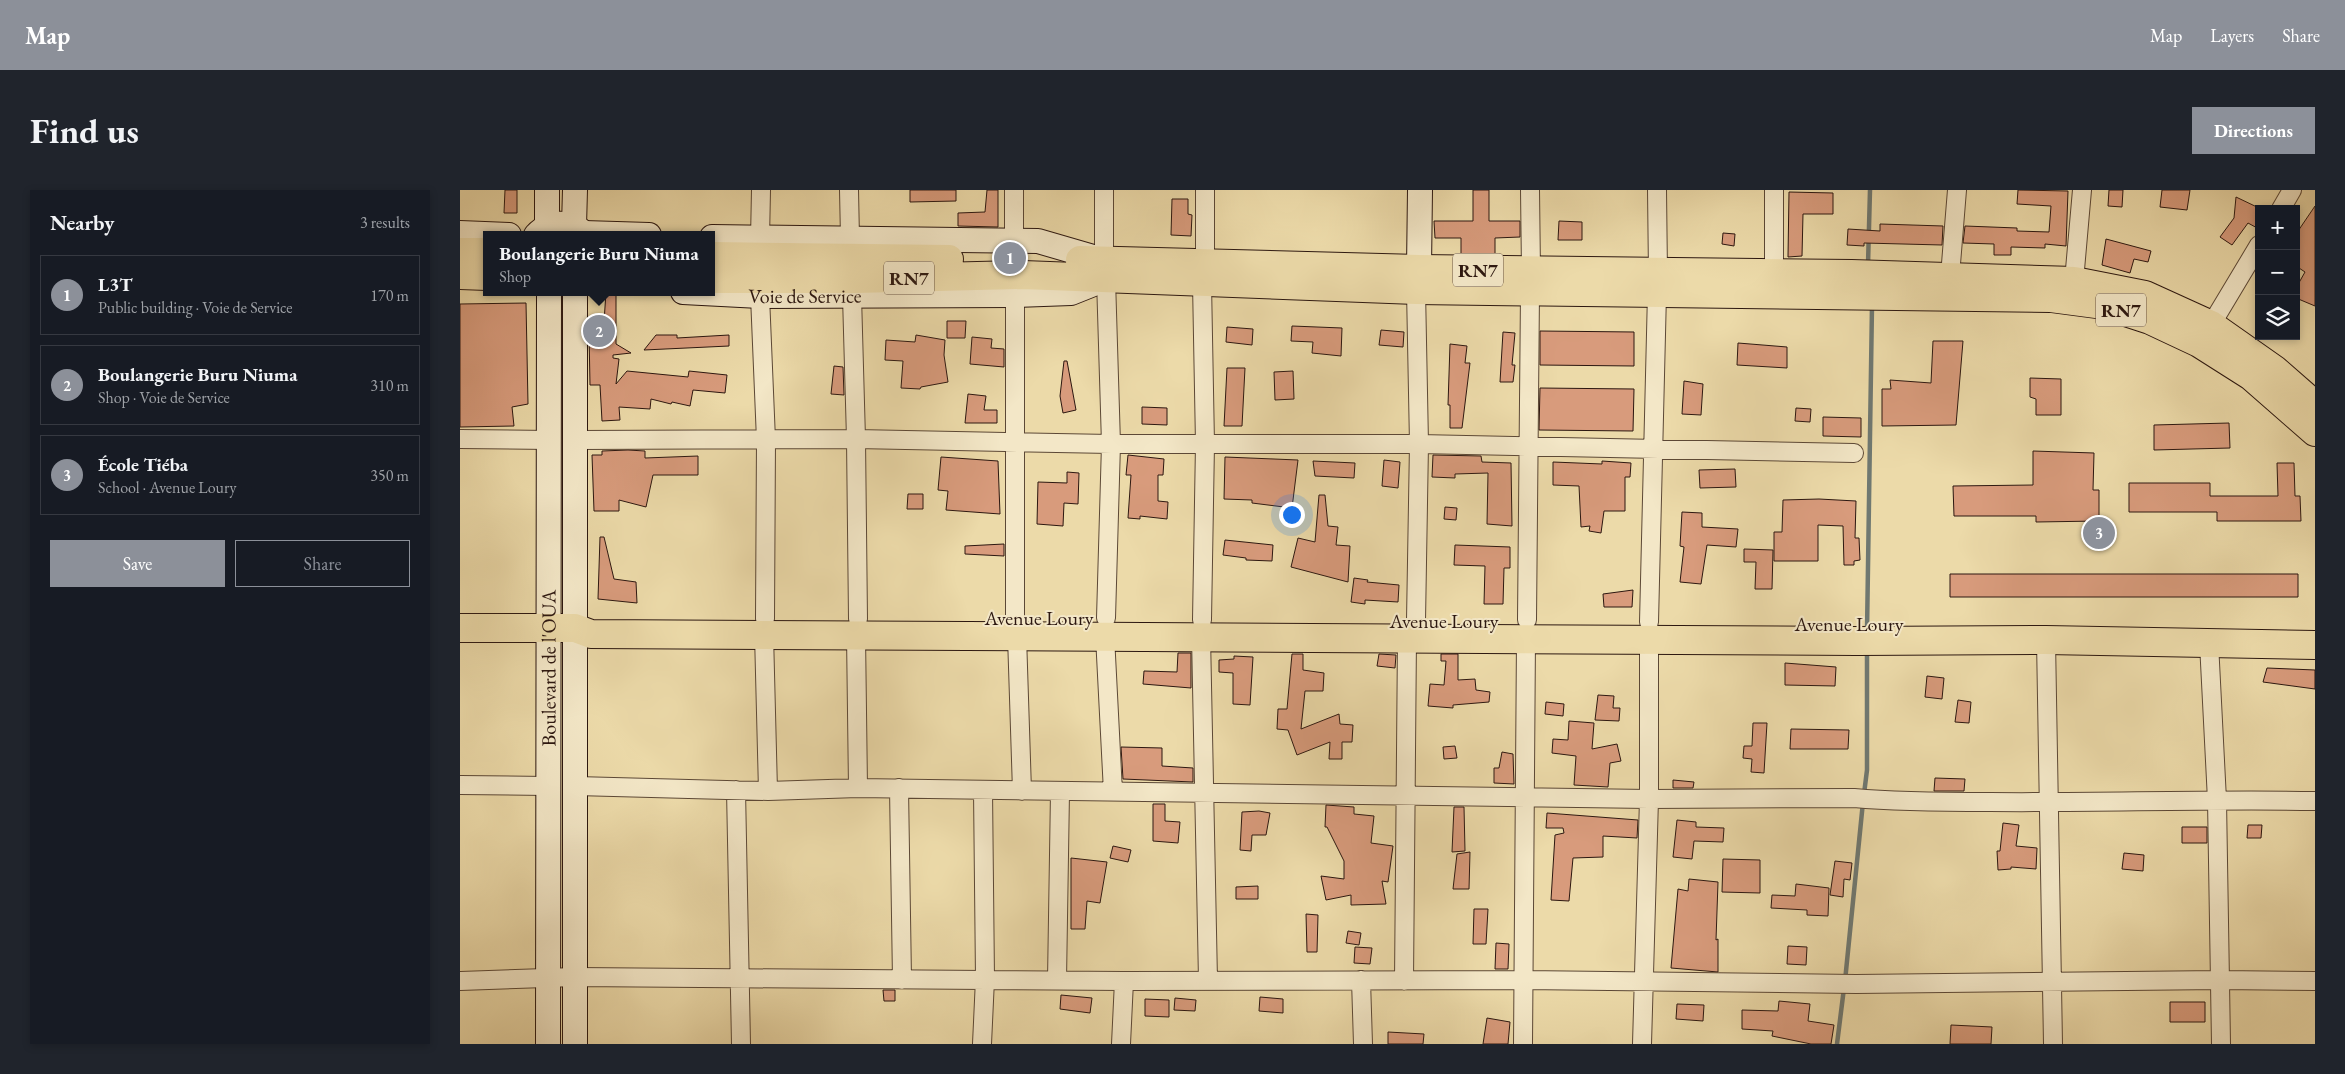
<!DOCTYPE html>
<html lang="en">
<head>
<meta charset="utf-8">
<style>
  body { margin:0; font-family:"EB Garamond",serif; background:#20242c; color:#f1f3f6 }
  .controls { position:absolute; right:15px; top:15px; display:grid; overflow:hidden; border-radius:0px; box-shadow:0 2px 8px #0003 }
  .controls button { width:45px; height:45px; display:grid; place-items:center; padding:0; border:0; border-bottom:1px solid #363941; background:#171b24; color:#f1f3f6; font:25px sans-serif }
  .you { position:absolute; left:831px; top:324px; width:18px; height:18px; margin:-12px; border:4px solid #fff; border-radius:50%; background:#1a73e8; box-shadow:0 0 0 8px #1a73e833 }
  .badge { display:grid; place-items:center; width:32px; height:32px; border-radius:50%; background:#8c9099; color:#fff; font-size:16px; font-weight:700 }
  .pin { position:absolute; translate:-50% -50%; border:2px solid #fff; box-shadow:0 1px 5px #0006 }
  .popup { position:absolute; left:23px; top:41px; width:232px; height:65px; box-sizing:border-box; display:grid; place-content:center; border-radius:0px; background:#171b24; filter:drop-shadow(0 1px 4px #0005); font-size:16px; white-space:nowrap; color:#9ea1a6 }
  .popup b { font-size:19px; color:#f1f3f6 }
  .popup::after { content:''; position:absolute; left:50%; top:100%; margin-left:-10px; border:10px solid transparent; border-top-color:#171b24 }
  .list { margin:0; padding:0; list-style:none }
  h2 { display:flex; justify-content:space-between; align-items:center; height:65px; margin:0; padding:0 20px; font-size:21px }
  h2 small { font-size:16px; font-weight:400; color:#9ea1a6 }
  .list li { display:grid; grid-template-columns:32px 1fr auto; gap:15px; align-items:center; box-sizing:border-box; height:80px; margin:0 10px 10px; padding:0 10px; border:1px solid #363941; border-radius:0px }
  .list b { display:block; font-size:19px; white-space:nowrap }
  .list p { margin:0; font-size:16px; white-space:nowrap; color:#9ea1a6 }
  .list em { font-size:16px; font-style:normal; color:#9ea1a6 }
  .actions { display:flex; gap:10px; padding:15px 20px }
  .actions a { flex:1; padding:11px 0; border:1px solid #8c9099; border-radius:0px; text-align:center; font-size:18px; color:#8c9099 }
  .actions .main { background:#8c9099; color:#fff }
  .icon { flex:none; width:28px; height:28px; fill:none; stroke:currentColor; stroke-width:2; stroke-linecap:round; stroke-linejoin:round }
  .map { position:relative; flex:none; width:1855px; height:854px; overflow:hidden; border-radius:0px }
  header { display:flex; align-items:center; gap:30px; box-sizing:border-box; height:70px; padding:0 25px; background:#8c9099; color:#fff }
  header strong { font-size:24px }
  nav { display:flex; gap:28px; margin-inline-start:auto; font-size:18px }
  .intro { display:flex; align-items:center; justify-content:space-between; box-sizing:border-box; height:120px; padding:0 30px }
  h1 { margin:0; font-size:35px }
  .button { padding:12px 22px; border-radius:0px; background:#8c9099; color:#fff; font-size:18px; font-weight:700 }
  main { display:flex; gap:30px; padding:0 30px }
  aside { flex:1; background:#171b24; border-radius:0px; box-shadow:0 2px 8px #0003 }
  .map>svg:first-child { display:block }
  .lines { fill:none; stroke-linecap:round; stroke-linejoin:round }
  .stream { stroke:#6f7871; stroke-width:4.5 }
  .building { fill:#d89b7c; stroke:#2c1710 }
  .street-casing { stroke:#5c4836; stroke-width:20 }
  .secondary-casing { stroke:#2c1710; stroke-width:26 }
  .primary-casing { stroke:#2c1710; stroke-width:30 }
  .highway-casing { stroke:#2c1710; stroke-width:30 }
  .street { stroke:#f3e7c7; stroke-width:18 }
  .secondary { stroke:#f3e7c7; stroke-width:24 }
  .primary { stroke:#ecdaa9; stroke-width:28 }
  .highway { stroke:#ecdaa9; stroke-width:28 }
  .labels { text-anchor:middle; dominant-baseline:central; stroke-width:4; stroke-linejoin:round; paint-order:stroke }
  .shield { fill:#f3e7c7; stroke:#685547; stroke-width:1 }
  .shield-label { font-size:19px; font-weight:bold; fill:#2c1710 }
  .street-label { font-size:20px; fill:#2c1710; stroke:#f3e7c7 }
</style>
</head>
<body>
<header>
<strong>Map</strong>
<nav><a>Map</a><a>Layers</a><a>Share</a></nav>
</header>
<div class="intro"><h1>Find us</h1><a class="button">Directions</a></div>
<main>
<aside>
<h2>Nearby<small>3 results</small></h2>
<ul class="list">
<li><span class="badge">1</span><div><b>L3T</b><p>Public building · Voie de Service</p></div><em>170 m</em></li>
<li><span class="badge">2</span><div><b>Boulangerie Buru Niuma</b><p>Shop · Voie de Service</p></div><em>310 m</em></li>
<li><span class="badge">3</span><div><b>École Tiéba</b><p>School · Avenue Loury</p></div><em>350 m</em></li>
</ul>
<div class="actions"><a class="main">Save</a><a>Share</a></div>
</aside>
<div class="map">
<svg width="1855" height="854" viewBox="0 0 1855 854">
  <rect width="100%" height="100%" fill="#ecdaa9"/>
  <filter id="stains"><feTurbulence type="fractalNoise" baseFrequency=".004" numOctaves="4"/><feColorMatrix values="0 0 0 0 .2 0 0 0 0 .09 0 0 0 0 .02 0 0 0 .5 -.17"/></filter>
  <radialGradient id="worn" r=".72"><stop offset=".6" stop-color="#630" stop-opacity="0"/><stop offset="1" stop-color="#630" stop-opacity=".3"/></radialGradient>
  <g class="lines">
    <path class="stream" d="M1408 75 1410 0
      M1407 442 1412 115
      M1404 604 1407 580V460
      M1385 791 1403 612
      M1377 854 1384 798"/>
  </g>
  <path class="building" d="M45 0H57V23H44Z
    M450 0H496V11L450 12Z
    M527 0H538V37L498 36V23L525 22Z
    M1013 0H1029V31H1060V47L1035 48V64H1001V48H975L974 31H1013Z
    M1558 0 1608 1 1606 56 1585 54V58L1551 57V65H1534V54L1503 53 1505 36 1557 38V41L1589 42 1591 16 1557 14Z
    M1649 0H1663L1662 17 1648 16Z
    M1702 0H1730L1727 20 1700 17Z
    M1329 2 1373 3V24H1343L1342 66 1328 67Z
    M1776 7 1799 18V39L1788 33 1772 55 1760 47 1774 28Z
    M712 9H728V24L732 25 731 46 711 45Z
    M1855 16V116L1836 108V98L1845 82 1836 76V44Z
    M1099 31 1122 32V50H1098Z
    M1420 34 1483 36 1482 55 1404 53V56L1387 55 1388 39 1420 41Z
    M1263 43 1275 44 1274 56 1262 54Z
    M1646 49 1691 61 1688 72 1674 69 1670 83 1642 75Z
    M146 102H156V154L171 163 153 165V168L159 169 156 194 167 181 228 187 229 181 267 185 265 203 233 200 230 216 212 212 211 214 191 209 190 219 159 217 160 230 142 231 140 195H130L129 143 134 142V131L144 132Z
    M66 113 68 214 52 217 54 236 0 237V114Z
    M487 131H506L505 148H487Z
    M832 136 882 138 881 166 852 163 853 152 831 151Z
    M767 137 793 139 792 155 766 152Z
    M921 140 944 142 943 157 919 155Z
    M1080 141 1174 142V176L1080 175Z
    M1043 142 1055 143 1052 175H1055L1053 192H1040Z
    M196 145H217V148L269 145V156L184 160Z
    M456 145 485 150 484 165 488 192 461 197 460 199 441 198 443 171 425 170 426 150 455 152Z
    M512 147 532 149 531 158 544 159V177L510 174Z
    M1473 151H1503L1496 235 1422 236V199H1431L1430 190 1471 193Z
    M1278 153 1327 157V178L1277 175Z
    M990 154 1007 156 1005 173H1010L1002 238H990V215H988Z
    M604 171H607L616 220 603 223 600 206Z
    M374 176 383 177 384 205 371 204Z
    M767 178H785L782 236H764Z
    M833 181 834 209 815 210 814 182Z
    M1570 188 1601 189V225H1576V209L1570 207Z
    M1224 191 1243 194 1241 225 1222 224Z
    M1080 198 1174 199 1173 241 1079 240Z
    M508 204 526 206 524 220H537V233H505Z
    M682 217 707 218V235L682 234Z
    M1336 218 1351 219 1350 232 1335 231Z
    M1363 227 1401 228V247L1363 246Z
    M1769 233 1770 258 1694 260V235Z
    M168 260 185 261V268L238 266V285H193L186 317 159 310V321H134L132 265H142V261Z
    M1573 261 1634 263 1633 300H1639V331L1576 332V326H1494L1493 296 1573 295Z
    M668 265 704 269 703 285H698V311L708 312 707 329 680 326V329L668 328 671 285H666Z
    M973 265 1021 266 1022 272 1051 273 1052 336 1027 334 1028 283 995 284V288L972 287Z
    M481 267 538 271 540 324 486 320 488 301 478 300Z
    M765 267 838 270 832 318 792 313V310L764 309Z
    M924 270 940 272 938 298 922 296Z
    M853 271 895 273 894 288 855 286Z
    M1142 271 1171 273 1170 287H1165V321H1144L1141 343 1129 341 1130 336 1121 337 1119 296 1093 295V272L1142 274Z
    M1817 273H1834L1835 306H1840L1841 331H1757V322H1669V293H1750V306H1818Z
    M1275 279 1276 297 1240 298 1239 280Z
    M607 282 619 283 618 314 604 313 603 336 577 334 578 292 607 293Z
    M448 304H463V319H447Z
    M859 305H865L868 336 878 337 876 355 890 356 888 392 831 377 838 348 855 352Z
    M1359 309 1396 311 1395 348H1399L1400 370 1394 371V375H1384L1383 336 1358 335V371H1314V342H1322L1323 310Z
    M985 317 997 318 996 330 984 329Z
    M1222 322 1242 323V337L1278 339 1276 357 1247 355 1241 394 1220 392 1224 357 1220 356Z
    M140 347H144L154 389 176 392 177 413 138 409Z
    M765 350 813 355 812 371 786 370V368L763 365Z
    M544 354V366L505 364V356Z
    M995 355 1050 357V378H1044L1043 414H1024L1025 376 994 375Z
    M1284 359 1313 360 1312 399H1295L1296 372H1284Z
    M1490 384H1838V407H1490Z
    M894 388 908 390 907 392 939 395 938 412 905 410V414L891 412Z
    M1173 400 1172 417H1144L1143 404Z
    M718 463H731V498L683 494 684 481 717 482Z
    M832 464H843V480L864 483 863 501H845L841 539 879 524 880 534 893 535 892 552H882V569H869L870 552 837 565 828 540 817 539 818 519H827Z
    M919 464 936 465 935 478 917 476Z
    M981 464H998V490L1015 489 1016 500 1030 502 1029 512 993 515V518L968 516 970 494 984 495 986 471H981Z
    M774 466 793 467 790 515 773 514V483L759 482V470L774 469Z
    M1325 473 1376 477 1375 496 1325 495Z
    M1807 478 1855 480V499L1803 492Z
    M1467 486 1484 488 1482 509 1465 507Z
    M1138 505 1154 506 1153 518H1160L1159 531 1135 530Z
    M1498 510 1511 512 1509 533 1495 532Z
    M1086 512 1104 514 1103 526 1085 524Z
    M1109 531 1134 533 1132 559 1157 554 1161 571 1150 573 1148 597 1114 595 1116 566 1092 563 1093 549 1108 550Z
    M1293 533H1307L1304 583 1291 582 1292 569 1283 568 1284 556H1292Z
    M1331 539 1389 540 1388 559H1330Z
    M995 556 997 568 984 569 983 557Z
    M661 557 702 558V576L733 578V592L663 589Z
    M1042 562 1053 564 1054 594 1034 593V578H1039Z
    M1475 588 1505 589 1504 601H1474Z
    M1213 590 1234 592 1233 598H1213Z
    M693 614H705V631L720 632 718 653 693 651Z
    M866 615 894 617V624L914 626 911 653 933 656 928 692 922 691 926 714 891 715V705L866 710 861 686 884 689V671L867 637H865Z
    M994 617H1004L1005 661 992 662Z
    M799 621 810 623 806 645H792L791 661 780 660 782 622Z
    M1087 623 1178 630 1177 648 1143 646V667L1113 668 1109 711 1091 710 1095 645 1104 643 1103 638H1086Z
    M1217 630 1236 632V637L1264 638 1263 652 1234 651 1232 669 1213 667Z
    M1543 633 1559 635 1556 656 1577 658 1576 679 1551 677V679L1538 680 1537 661H1540Z
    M1788 635H1802L1801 648H1787Z
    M1722 637H1747V653H1722Z
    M653 656 671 660 668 672 650 668Z
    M1010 662 1009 699H993L997 664Z
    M1664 663 1684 665 1683 681 1662 679Z
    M611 668 647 672 640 713 627 711 625 739H611Z
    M1263 669 1300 670V703L1262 702Z
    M1375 671 1392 673 1390 690 1384 689 1383 707 1370 705Z
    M1229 689 1258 692 1256 750 1258 749V782L1211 778 1218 699 1228 701Z
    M1336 694 1369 698 1368 726 1347 725V720L1311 718 1312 705 1335 706Z
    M798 696V709H776V697Z
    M1014 719H1028L1026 754H1013Z
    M846 724 858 725 857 762H847Z
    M888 741 901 743 899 755 886 753Z
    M1036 753 1049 754 1048 779H1035Z
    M1328 756 1347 757 1346 775 1327 774Z
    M895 757 912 758 910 774 894 773Z
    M423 800H435V811H424Z
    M601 805 632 808 630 823 600 819Z
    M800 807 823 809V823L799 821Z
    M715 808 736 810 735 821 714 820Z
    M685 809 709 810V827L685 826Z
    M1319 811 1350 814 1348 831 1374 835 1371 854H1351L1312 846 1313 841 1282 839V820L1318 821Z
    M1710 812H1745V832H1710Z
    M1217 814 1244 815 1243 831 1216 829Z
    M1027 828 1050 832 1048 854H1023Z
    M1491 835 1532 837 1531 854H1490Z
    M928 842 964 844 963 854H928Z"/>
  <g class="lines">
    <defs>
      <path id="street" d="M389 0 390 48
        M554 0V51
        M644 0V70
        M1070 0 1071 81
        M1197 0 1198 83
        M1821 19 1832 0
        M300 49 301 0
        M745 72V0
        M1314 83V0
        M1490 86 1497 0
        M646 89 651 254 646 428
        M1614 91 1622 0
        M300 106 306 250 305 429
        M392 106 396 249 398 429
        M1751 135 1799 55
        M0 249 90 250
        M117 250 396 249 651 254H959L1394 263
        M555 428V105
        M742 430 745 254 742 93
        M1067 430 1070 102
        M956 431 959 254 956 100
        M1189 432 1197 103
        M304 444 308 601
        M396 445 398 598
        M557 446 562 601
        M645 446 653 602
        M741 446 748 790
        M1586 450 1593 854
        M1749 453 1757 610 1761 854
        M0 595 87 596
        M116 596 308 601 398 598 1189 609 1394 608C1439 612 1484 612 1530 612 1638 613 1746 609 1855 611
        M439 598 442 790
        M276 600 281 854
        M597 790 600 602
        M901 790 903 854
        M0 791 115 787 664 791 1064 790 1396 794 1760 790 1855 791
        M944 791 947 447
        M522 854 525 789 523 600
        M661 854 664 791
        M1063 854 1066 448
        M1182 854 1189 609V448"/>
      <g id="secondary">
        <path d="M87 0V35"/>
        <path d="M114 36 115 0"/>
        <path d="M0 43 49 45"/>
        <path d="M124 43 189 45"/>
        <path d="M76 45C90 30 111 30 126 45"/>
        <path d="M252 47 578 51 640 69"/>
        <path d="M959 79 960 0"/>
        <path id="s1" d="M223 102 300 106 555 105 611 103 646 89"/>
        <path id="s2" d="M88 854 89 102"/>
        <path d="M115 854V102"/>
      </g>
      <path id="primary" d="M0 438H115L131 444 1397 451 1586 450 1855 455"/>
      <path id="highway" d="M0 62H27
        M252 66 489 69
        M620 70 959 79 1392 84 1614 91 1685 105 1751 135 1815 180 1855 215
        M0 85 27 86
        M252 89H395L563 85 956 100 1591 108 1644 115 1690 130 1739 153 1791 186 1855 242"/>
    </defs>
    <use href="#street" class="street-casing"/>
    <use href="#secondary" class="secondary-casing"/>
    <use href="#primary" class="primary-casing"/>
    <use href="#highway" class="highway-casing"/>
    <use href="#street" class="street"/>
    <use href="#secondary" class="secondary"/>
    <use href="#primary" class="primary"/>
    <use href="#highway" class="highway"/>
  </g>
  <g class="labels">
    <g class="shield">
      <rect x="993" y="63.5" width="50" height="33" rx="4"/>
      <rect x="424" y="71.5" width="50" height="33" rx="4"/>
      <rect x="1636" y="103.5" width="50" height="33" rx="4"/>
    </g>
    <g class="shield-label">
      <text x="1018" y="80">RN7</text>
      <text x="449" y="88">RN7</text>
      <text x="1661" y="120">RN7</text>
    </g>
    <g class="street-label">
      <text stroke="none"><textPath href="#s1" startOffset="122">Voie de Service</textPath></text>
      <text x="579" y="428">Avenue Loury</text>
      <text x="984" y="431">Avenue Loury</text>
      <text x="1389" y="434">Avenue Loury</text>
      <text stroke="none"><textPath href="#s2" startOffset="376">Boulevard de l'OUA</textPath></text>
    </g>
  </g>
  <rect width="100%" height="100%" filter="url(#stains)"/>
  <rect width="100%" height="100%" fill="url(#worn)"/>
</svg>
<div class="controls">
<button>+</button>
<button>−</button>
<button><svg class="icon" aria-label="layers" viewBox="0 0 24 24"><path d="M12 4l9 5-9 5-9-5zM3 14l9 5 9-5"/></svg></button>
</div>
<div class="you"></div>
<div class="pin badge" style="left:550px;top:68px">1</div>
<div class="pin badge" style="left:139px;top:141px">2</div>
<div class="popup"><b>Boulangerie Buru Niuma</b>Shop</div>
<div class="pin badge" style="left:1639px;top:343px">3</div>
</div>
</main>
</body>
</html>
